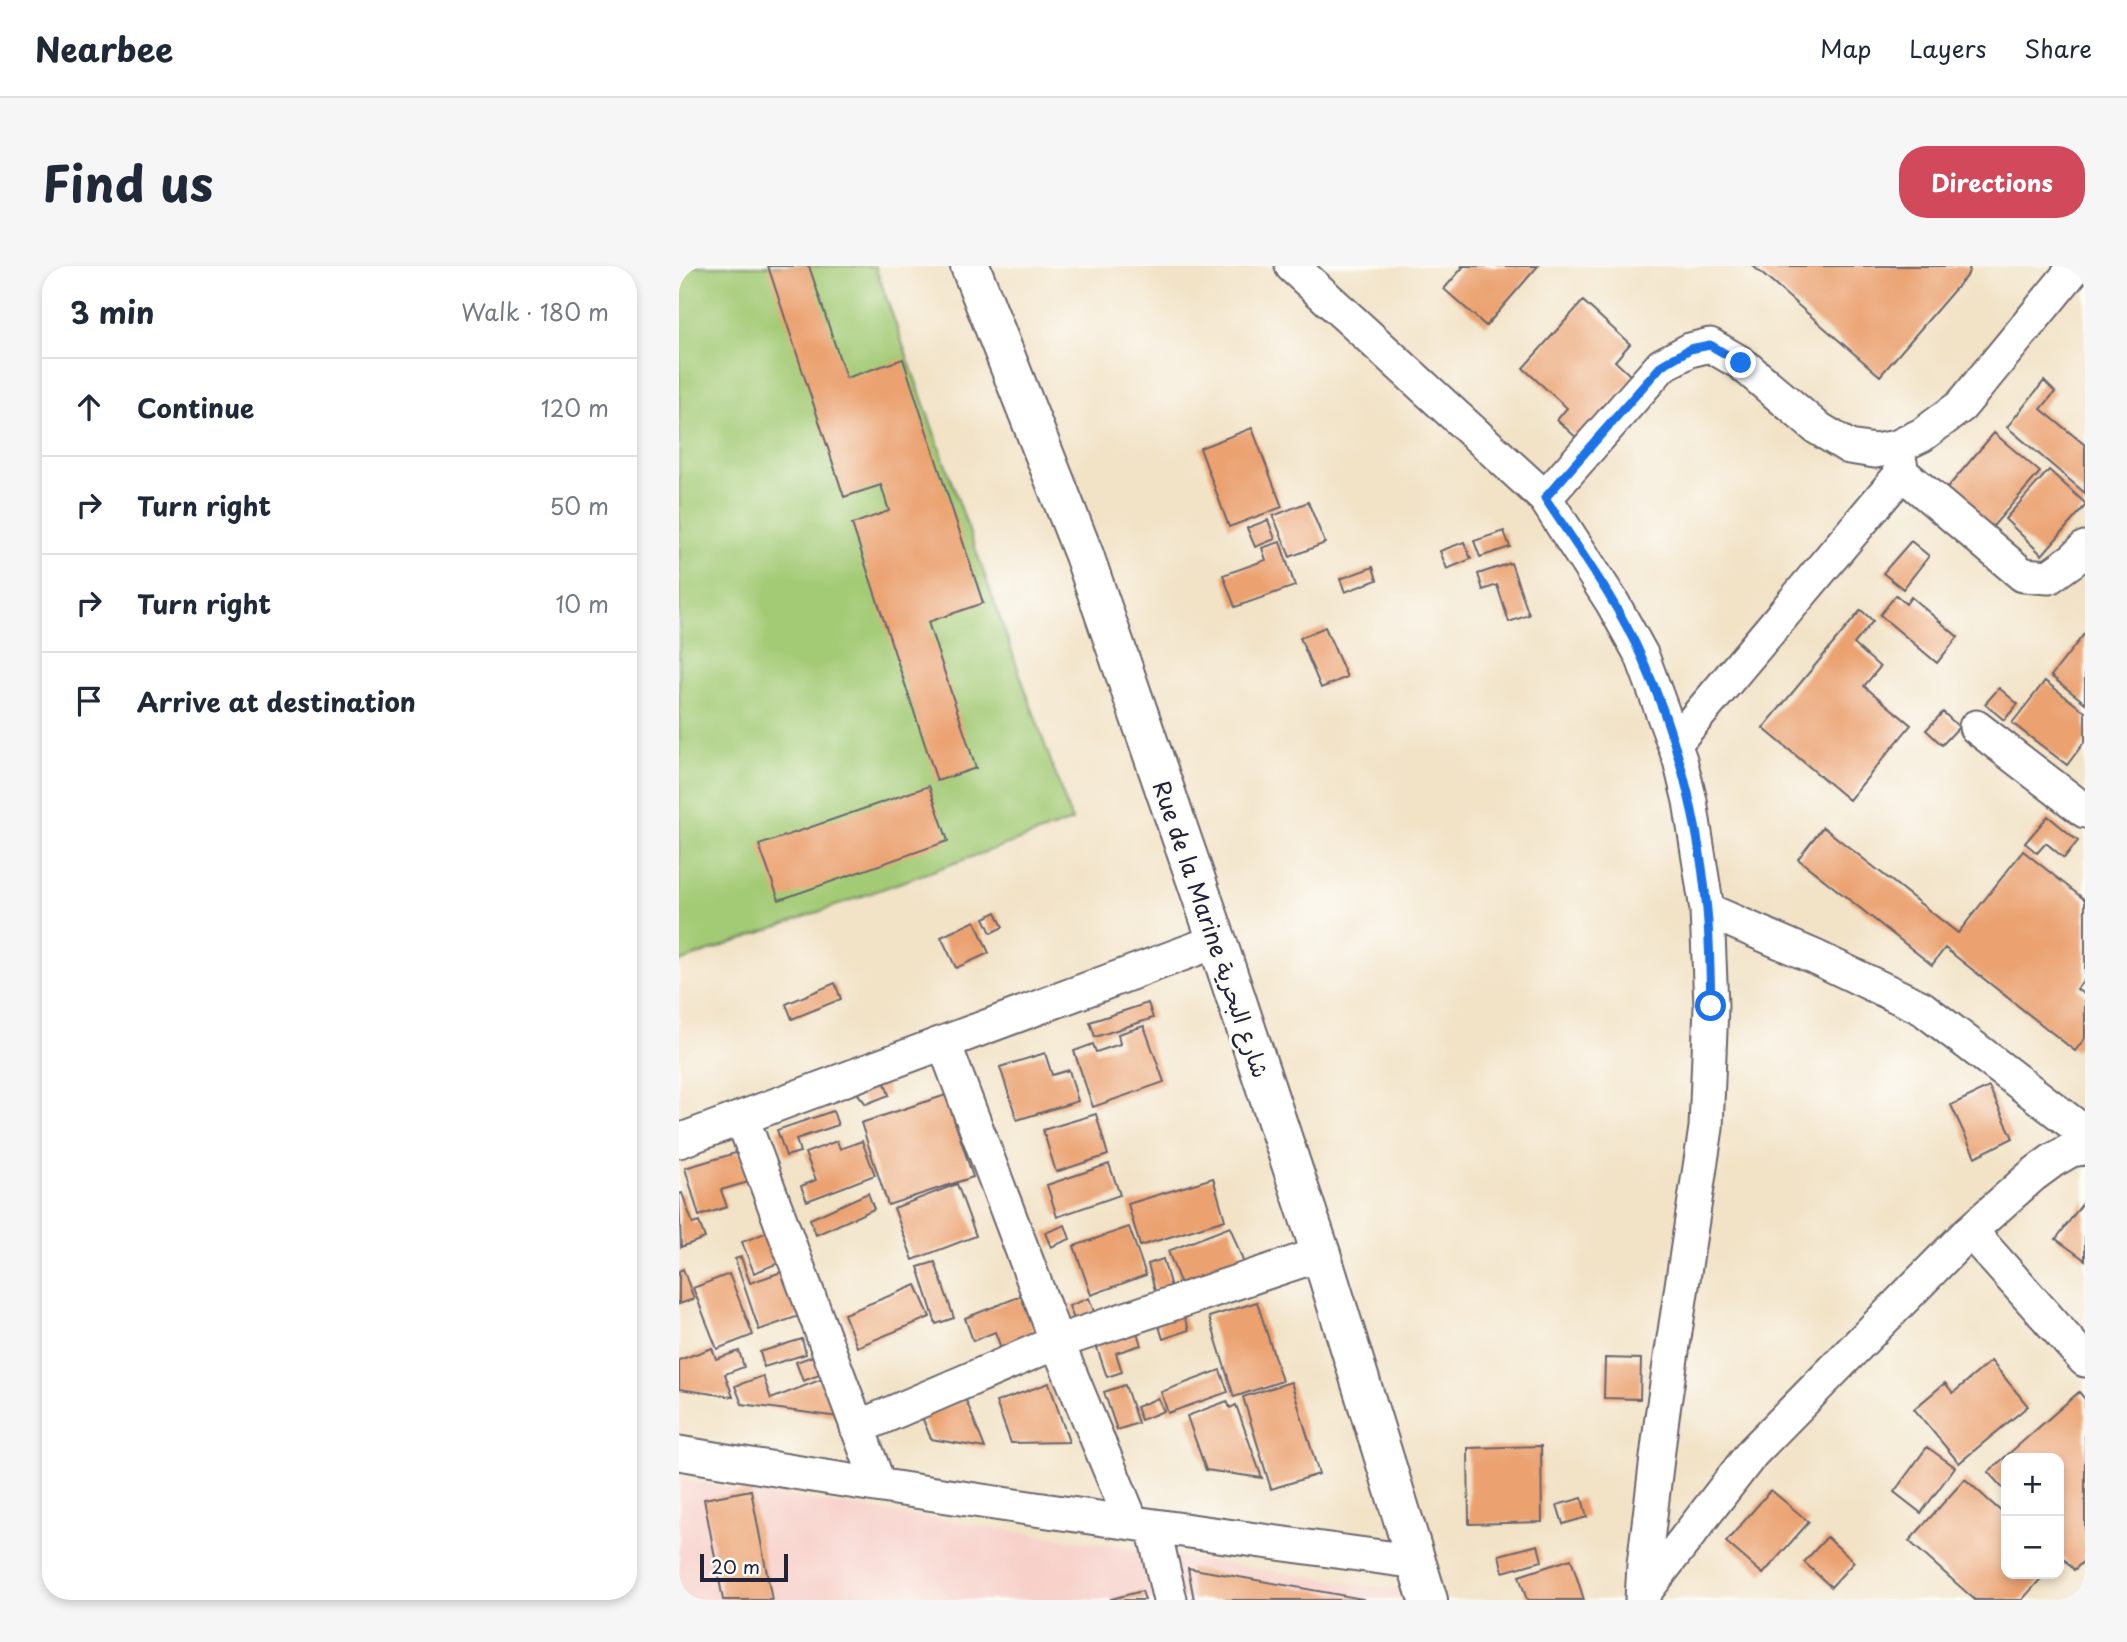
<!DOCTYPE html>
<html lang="en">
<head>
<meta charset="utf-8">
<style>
  body { margin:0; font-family:"Playpen Sans","Playpen Sans Arabic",sans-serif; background:#f6f6f7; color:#1f2937 }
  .controls { position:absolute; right:21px; bottom:21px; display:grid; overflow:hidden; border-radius:14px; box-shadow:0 4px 10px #0003 }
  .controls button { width:63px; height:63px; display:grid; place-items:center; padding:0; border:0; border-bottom:2px solid #e0e1e3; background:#fff; color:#1f2937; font:35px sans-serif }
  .scale { position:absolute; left:21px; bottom:18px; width:88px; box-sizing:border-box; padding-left:7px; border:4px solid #22223b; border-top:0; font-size:19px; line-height:24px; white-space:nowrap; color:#22223b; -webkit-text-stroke:5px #fdfcf7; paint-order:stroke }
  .stop { position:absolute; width:21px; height:21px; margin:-16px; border:5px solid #1a73e8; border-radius:50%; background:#fff }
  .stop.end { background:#1a73e8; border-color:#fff; box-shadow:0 2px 7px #0008 }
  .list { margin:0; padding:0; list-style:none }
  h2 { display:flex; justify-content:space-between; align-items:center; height:91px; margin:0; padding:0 28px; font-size:30px }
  h2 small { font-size:23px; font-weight:400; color:#747a83 }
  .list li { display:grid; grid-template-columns:46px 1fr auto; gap:21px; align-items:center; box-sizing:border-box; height:98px; padding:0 28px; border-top:2px solid #e0e1e3 }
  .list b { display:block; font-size:26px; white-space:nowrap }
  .list em { font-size:23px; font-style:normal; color:#747a83 }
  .icon { flex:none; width:38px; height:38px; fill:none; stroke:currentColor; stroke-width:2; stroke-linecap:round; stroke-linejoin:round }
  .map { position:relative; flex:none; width:1406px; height:1334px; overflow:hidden; border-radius:28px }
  header { display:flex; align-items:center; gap:42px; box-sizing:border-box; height:98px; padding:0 35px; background:#fff; border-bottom:2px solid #e0e1e3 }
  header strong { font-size:33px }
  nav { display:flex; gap:38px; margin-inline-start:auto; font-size:24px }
  .intro { display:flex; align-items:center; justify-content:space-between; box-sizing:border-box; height:168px; padding:0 42px }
  h1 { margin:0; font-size:49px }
  .button { padding:18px 32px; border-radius:28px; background:#d1495b; color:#fff; font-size:24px; font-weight:700 }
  main { display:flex; gap:42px; padding:0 42px }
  aside { flex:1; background:#fff; border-radius:28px; box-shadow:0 4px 10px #0003 }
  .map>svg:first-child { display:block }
  .built { fill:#f7d0c9 }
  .green { fill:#a3ca75; stroke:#627658; stroke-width:2 }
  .building { fill:#eba170 }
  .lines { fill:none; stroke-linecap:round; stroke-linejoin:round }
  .minor-casing { stroke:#6b666c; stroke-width:37 }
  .tertiary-casing { stroke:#6b666c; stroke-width:42 }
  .minor { stroke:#fff; stroke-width:33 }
  .tertiary { stroke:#fff; stroke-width:38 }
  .route { stroke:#1a73e8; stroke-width:9 }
  .labels { text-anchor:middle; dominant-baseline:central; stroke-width:6; stroke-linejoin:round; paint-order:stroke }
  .street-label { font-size:23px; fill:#22223b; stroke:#fdfcf7 }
</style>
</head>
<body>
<header>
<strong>Nearbee</strong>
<nav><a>Map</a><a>Layers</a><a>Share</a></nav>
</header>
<div class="intro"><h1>Find us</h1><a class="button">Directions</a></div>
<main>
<aside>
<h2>3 min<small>Walk · 180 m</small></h2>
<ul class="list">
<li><svg class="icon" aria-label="ahead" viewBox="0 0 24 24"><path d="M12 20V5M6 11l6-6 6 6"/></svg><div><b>Continue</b></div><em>120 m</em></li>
<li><svg class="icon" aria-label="right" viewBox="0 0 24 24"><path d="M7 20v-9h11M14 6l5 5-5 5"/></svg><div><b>Turn right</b></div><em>50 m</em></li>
<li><svg class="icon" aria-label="right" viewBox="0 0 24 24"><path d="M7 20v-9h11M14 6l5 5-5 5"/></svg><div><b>Turn right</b></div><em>10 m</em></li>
<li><svg class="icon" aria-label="arrive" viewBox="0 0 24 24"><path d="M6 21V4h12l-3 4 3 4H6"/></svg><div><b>Arrive at destination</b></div></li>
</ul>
</aside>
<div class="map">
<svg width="1406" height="1334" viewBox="0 0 1406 1334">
  <rect width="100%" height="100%" fill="#fdfcf7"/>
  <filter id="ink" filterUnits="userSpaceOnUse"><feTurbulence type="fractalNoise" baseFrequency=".0143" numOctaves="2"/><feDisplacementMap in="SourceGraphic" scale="14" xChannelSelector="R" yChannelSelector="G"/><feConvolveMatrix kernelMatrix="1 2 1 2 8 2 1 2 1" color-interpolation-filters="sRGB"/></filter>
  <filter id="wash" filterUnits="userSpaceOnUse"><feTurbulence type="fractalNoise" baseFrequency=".00686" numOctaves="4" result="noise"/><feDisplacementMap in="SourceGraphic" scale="28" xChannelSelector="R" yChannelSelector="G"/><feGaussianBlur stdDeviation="1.57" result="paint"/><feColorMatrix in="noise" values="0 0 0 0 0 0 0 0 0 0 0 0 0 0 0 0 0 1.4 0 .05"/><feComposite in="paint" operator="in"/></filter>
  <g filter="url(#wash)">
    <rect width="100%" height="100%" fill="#f2e3c7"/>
    <path class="built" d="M0 1214 745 1328 747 1334H0Z"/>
    <path class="green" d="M0 0H196L393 555 0 696Z"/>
    <g id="blocks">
      <path class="building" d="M89 0H130L167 112 224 93 304 337 249 356 297 502 258 515 173 258 210 245 202 219 165 231Z
        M782 0H859L807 60 765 23 784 1Z
        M1074 0H1291L1289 8 1201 110Z
        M904 35 951 78 936 95 954 112 899 173 878 154 888 142 844 102Z
        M1365 115 1376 126 1362 143 1406 179V227L1328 161Z
        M573 162 603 241 550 261 521 182Z
        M1315 167 1361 206 1309 266 1264 227Z
        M1370 204 1406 237V240L1363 289 1326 253Z
        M629 236 646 277 611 291 594 250Z
        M589 254 596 273 576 281 568 262Z
        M825 265 831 281 801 291 795 275Z
        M1232 275 1250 290 1224 323 1204 307Z
        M601 276 616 320 556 341 544 309 587 294 583 282Z
        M785 276 792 293 768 303 761 285Z
        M832 297 850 349 830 356 818 319 804 324 799 308Z
        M694 301 698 314 666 326 661 313Z
        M1217 329 1227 338 1232 331 1279 371 1258 397 1201 349Z
        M1182 344 1194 355 1175 378 1201 401 1185 420 1232 459 1170 534 1084 462Z
        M646 361 668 411 642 422 621 372Z
        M1406 367V437L1372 410Z
        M1366 415 1406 446V475L1388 499 1333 457Z
        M1320 422 1339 438 1325 454 1306 438Z
        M1264 446 1280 461 1263 479 1247 464Z
        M250 520 269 575 100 634 80 579Z
        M1369 550 1399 575 1385 592 1367 577 1358 587 1346 577Z
        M1144 561 1279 667 1344 585 1406 634V713L1398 723 1406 729V772L1396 785 1266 682 1253 699 1119 593Z
        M317 646 324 661 312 667 305 652Z
        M296 655 310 687 277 702 262 671Z
        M156 717 162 733 113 753 107 738Z
        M469 737 474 752 416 771 411 756Z
        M465 760 485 816 414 841 395 785 414 778 417 786 441 778 439 768Z
        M366 787 373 809 390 804 399 835 338 854 321 801Z
        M206 817 210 829 187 838 178 827Z
        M1310 821 1334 872 1296 891 1272 839Z
        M267 829 294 911 209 939 182 857Z
        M154 845 159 859 117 873 121 886 107 890 98 864Z
        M417 848 429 889 377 906 364 864Z
        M158 875 161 883 183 875 196 909 128 935 122 920 137 914 126 887Z
        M60 886 69 916 42 924 48 941 20 950 6 902Z
        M430 898 441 929 378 951 368 919Z
        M534 912 546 954 461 980 449 938Z
        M278 918 297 970 234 994 215 942Z
        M3 927 14 958 20 956 26 972 2 981 0 928Z
        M189 927 195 943 137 969 131 953Z
        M1406 934V994L1377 973Z
        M386 959 391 973 372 981 366 967Z
        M450 961 467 1009 412 1029 395 980Z
        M551 961 567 1003 505 1027 489 985Z
        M91 965 102 996 75 1007 63 976Z
        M62 991 71 1017 108 1004 123 1049 80 1064 56 993Z
        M484 993 495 1032 479 1036 469 998Z
        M256 996 275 1052 257 1058 239 1001Z
        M4 1003 15 1033 0 1038V1005Z
        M50 1008 74 1069 38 1083 14 1022Z
        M237 1019 251 1051 178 1081 165 1048Z
        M342 1030 359 1074 324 1087 316 1066 294 1075 286 1052Z
        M410 1032 415 1046 395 1053 390 1040Z
        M578 1036 603 1115 555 1131 530 1051Z
        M504 1048 510 1064 484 1073 479 1057Z
        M457 1063 462 1079 437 1087 443 1106 428 1111 416 1076Z
        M123 1073 127 1088 85 1101 81 1086Z
        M33 1082 37 1093 60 1085 65 1101 46 1108 54 1131 0 1123V1094Z
        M137 1089 143 1108 124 1115 117 1096Z
        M926 1092 962 1093 961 1133 925 1132Z
        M1312 1095 1349 1140 1280 1197 1235 1143 1266 1117 1274 1127Z
        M541 1104 549 1126 489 1147 482 1126Z
        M84 1110 92 1133 146 1112 160 1151 63 1138 56 1120Z
        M612 1116 640 1208 592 1223 564 1131Z
        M370 1117 390 1176 332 1177 317 1136Z
        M446 1119 459 1157 438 1164 425 1126Z
        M1400 1126 1406 1133V1294L1395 1304 1380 1287V1192H1327V1226L1309 1206Z
        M479 1132 485 1145 462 1154 457 1141Z
        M287 1134 306 1182 252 1173 243 1151Z
        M548 1135 551 1142 557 1139 583 1212 527 1204 508 1150Z
        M862 1180 863 1256 790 1258 789 1182Z
        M1248 1181 1276 1201 1242 1247 1215 1226Z
        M1286 1213 1327 1250V1308H1366L1343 1334H1296L1230 1275Z
        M72 1224 93 1334H44L25 1233Z
        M1092 1224 1130 1256 1084 1308 1047 1276Z
        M903 1232 908 1251 884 1258 878 1239Z
        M1148 1271 1175 1296 1152 1321 1125 1296Z
        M859 1279 863 1295 824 1306 820 1289Z
        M892 1293 905 1334H848L840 1310Z
        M509 1302 684 1333V1334H515Z
        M463 1325 466 1334H432V1333Z"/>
    </g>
  </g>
  <g filter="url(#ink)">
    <use href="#blocks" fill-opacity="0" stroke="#6b666c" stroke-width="2"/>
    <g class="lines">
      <defs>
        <path id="minor" d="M613 0 866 232 933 336 963 390 1001 494 1011 535 1028 644 1032 740 1027 862 983 1151 965 1299 963 1334
          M1219 186 1223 207 1344 309 1370 311 1395 293 1406 282
          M866 232 983 99 1011 84 1031 79 1062 97 1137 161 1170 181 1196 185 1218 181 1243 169 1282 140 1397 0
          M1297 461 1406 545
          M996 477 1223 207
          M1028 644 1136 691 1243 742 1406 867
          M265 777 378 1076 453 1257
          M63 852 200 1219
          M0 875 538 675
          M1291 965 1406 1094
          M178 1162 378 1076 642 988
          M0 1187C246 1229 492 1263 739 1296
          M474 1260 491 1334
          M964 1328 1074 1186 1291 965 1354 909 1373 895 1392 884 1406 882"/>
        <path id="tertiary" d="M291 0 405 289 538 675 642 988 749 1334"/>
      </defs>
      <use href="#minor" class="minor-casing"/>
      <use href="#tertiary" class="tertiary-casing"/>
      <use href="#minor" class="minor"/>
      <use href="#tertiary" class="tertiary"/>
    </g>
  </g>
  <g class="lines" filter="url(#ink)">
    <path class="route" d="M1032 740C1031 708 1031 676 1028 644 1020 557 999 472 963 392 938 335 900 284 866 232L983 99 1011 83 1031 79 1062 97"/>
  </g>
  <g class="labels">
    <g class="street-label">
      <text transform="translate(533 663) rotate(71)">Rue de la Marine شارع البحرية</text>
    </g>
  </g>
</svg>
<div class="controls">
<button>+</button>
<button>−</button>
</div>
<div class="scale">20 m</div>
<div class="stop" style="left:1032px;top:740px"></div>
<div class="stop end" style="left:1062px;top:97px"></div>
</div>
</main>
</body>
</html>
